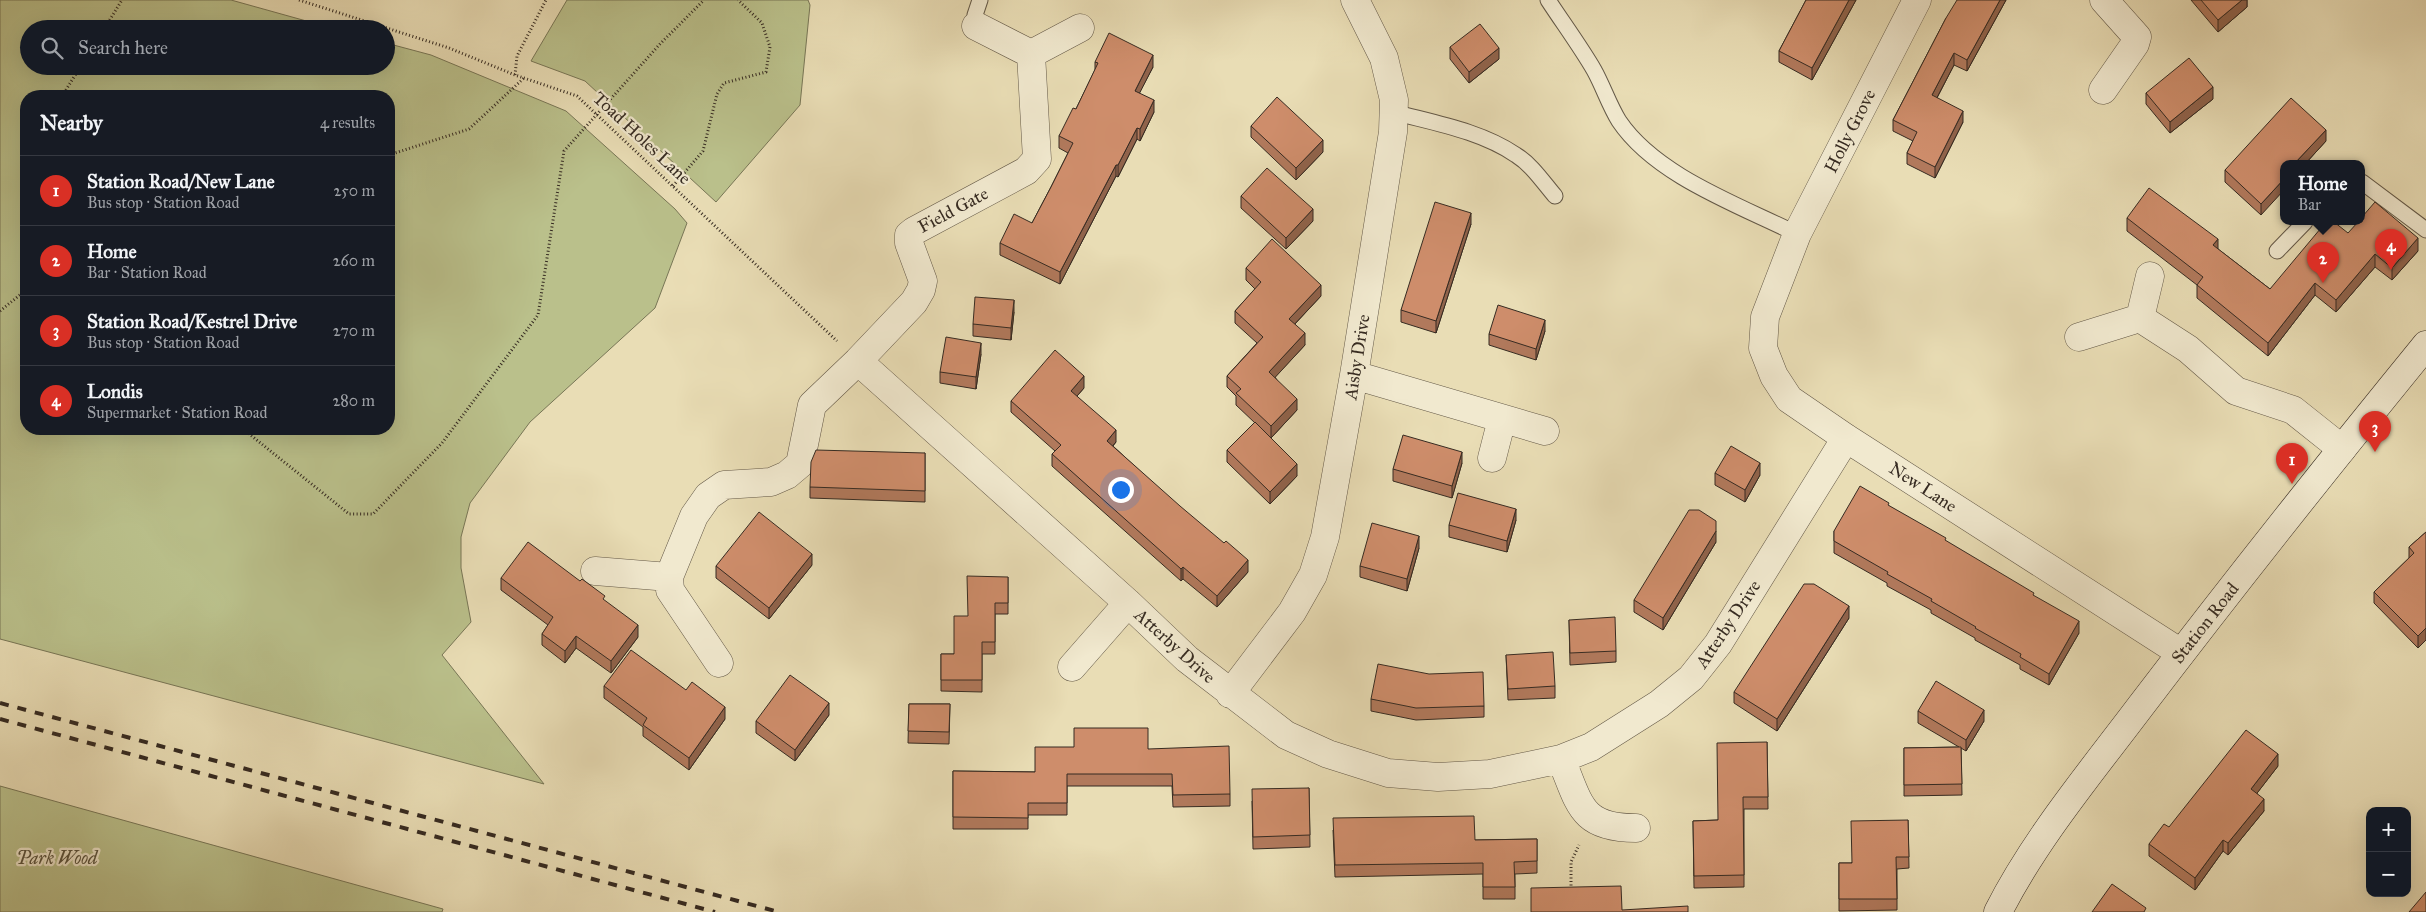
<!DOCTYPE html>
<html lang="en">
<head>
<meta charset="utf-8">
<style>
  body { margin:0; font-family:"IM FELL Great Primer",serif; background:#20242c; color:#f1f3f6 }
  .controls { position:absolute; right:15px; bottom:15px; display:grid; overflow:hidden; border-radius:10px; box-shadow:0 5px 20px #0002 }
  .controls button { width:45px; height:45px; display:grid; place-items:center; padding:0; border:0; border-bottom:1px solid #363941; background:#171b24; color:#f1f3f6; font:25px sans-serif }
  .you { position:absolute; left:1120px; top:489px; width:18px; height:18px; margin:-12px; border:4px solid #fff; border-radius:50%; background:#1a73e8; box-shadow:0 0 0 8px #1a73e833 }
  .badge { display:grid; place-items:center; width:32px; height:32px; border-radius:50%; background:#d93025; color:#fff; font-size:16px; font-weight:700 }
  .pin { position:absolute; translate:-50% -41px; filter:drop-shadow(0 1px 2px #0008) }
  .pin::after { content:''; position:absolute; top:26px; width:18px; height:15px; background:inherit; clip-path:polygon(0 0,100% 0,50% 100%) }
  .popup { position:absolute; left:2280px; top:160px; width:85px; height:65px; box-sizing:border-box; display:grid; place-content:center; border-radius:10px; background:#171b24; filter:drop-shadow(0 1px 4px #0005); font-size:16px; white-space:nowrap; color:#9ea1a6 }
  .popup b { font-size:19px; color:#f1f3f6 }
  .popup::after { content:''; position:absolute; left:50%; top:100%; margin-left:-10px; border:10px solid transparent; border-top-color:#171b24 }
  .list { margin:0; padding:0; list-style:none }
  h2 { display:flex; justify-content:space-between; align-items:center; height:65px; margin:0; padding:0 20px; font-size:21px }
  h2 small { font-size:16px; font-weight:400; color:#9ea1a6 }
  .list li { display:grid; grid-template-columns:32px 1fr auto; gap:15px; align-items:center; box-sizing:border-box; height:70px; padding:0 20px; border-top:1px solid #363941 }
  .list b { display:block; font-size:19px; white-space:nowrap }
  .list p { margin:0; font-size:16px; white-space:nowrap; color:#9ea1a6 }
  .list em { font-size:16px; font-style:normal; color:#9ea1a6 }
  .icon { flex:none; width:28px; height:28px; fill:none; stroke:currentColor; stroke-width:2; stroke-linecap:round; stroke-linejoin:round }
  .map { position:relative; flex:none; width:2426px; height:912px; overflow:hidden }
  .search { position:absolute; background:#171b24; box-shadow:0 5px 20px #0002; left:20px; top:20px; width:375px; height:55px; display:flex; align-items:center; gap:12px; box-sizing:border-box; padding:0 18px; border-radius:28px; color:#9ea1a6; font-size:19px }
  .panel { position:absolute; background:#171b24; box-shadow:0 5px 20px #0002; left:20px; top:90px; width:375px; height:345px; border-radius:20px }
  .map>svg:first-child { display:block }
  .green { fill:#bac08b; stroke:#787656; fill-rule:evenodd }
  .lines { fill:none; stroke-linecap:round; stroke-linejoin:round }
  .lane-casing { stroke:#635847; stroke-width:17 }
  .street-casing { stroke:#635847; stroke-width:29 }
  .secondary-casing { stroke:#362b22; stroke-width:29 }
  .path { stroke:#362b22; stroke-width:3; stroke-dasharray:1 2.5; stroke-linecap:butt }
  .lane { stroke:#f1e9cf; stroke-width:15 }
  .street { stroke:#f1e9cf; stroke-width:28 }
  .secondary { stroke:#f1e9cf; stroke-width:28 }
  .rail { stroke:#362b22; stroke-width:4; stroke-dasharray:9 9; stroke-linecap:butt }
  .wall { fill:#b1795c; stroke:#362b22 }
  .shaded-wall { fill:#90634b; stroke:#362b22 }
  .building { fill:#ce8d6b; stroke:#362b22 }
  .labels { text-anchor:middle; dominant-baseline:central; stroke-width:4.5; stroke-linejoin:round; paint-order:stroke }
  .street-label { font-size:18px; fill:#362b22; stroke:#f1e9cf }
  .park-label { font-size:18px; font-style:italic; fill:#57503c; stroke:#f1e9cf }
</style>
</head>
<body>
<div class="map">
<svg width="2426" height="912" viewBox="0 0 2426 912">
  <rect width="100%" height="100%" fill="#e9ddb5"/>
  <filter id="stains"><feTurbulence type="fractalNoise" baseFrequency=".004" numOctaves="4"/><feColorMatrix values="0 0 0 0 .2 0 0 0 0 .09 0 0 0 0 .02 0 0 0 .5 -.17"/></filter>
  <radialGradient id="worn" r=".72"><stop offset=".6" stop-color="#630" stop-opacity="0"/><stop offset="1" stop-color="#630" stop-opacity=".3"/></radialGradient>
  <path class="green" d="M0 0H231L335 29H29V66H386V43L431 55 566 111 675 209 687 223 655 308 530 422 470 503 461 537V568L471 622 442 655 544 784 0 639ZM26 96H389V429H26Z
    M567 0H808L810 5 800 105 716 202 585 81 531 61Z
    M0 786 443 909 442 912H0Z"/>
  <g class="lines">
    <defs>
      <path id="lane" d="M1548 0C1563 23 1580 46 1594 70 1603 86 1609 105 1619 121 1656 176 1739 205 1797 234
        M976 26 975 15 980 0
        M1393 112C1434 123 1481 131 1516 155 1532 165 1543 182 1555 196
        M2362 182 2426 230
        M2277 251 2305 222"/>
      <path id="street" d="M1917 0 1797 234 1765 317 1763 348 1774 376 1789 399 1846 438 2181 653
        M976 26 1031 54 1080 28
        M2103 90 2135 44 2137 37 2104 0
        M2150 276 2140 318 2188 349 2236 391 2293 410 2342 449
        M2079 337 2140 318
        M858 361 1128 603 1187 659 1286 735 1328 754 1388 773 1438 777 1490 774 1561 759 1591 747 1659 704 1691 678 1718 644 1846 438
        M1354 375 1545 431
        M1492 458 1502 419
        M595 571 669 577
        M719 663 670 590 669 577 694 516 708 496 724 485 771 482 787 475 800 464 812 405 858 361 914 302 921 290 923 281 909 243V235L914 231 1026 171 1037 159 1031 54
        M1072 667 1128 603
        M1230 694 1292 612 1313 575 1325 537 1354 375 1393 132 1394 100 1384 58 1355 0
        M1561 759C1580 804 1580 828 1636 828"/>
      <path id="secondary" d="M1998 912C2035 839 2091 772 2140 707 2233 585 2329 464 2426 345"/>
    </defs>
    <use href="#lane" class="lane-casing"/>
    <use href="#street" class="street-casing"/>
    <use href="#secondary" class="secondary-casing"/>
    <path class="path" d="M299 0 449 48 515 75 577 96 837 341
      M104 29 122 0
      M515 75 517 56 546 0
      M62 96 81 66
      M389 155 469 129 524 78
      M673 186 703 151 717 94 724 83 766 72 770 47 762 23 738 0
      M0 311 26 290
      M243 429 349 514H373L442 443 538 315 564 151 660 44 704 0
      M1571 889V862L1579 845"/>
    <use href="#lane" class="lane"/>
    <use href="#street" class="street"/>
    <use href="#secondary" class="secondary"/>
    <path class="rail" d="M0 703 779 912
      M0 719 715 912"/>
  </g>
  <path class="wall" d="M1806 0H1856L1812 80 1779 62V51Z
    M2006 0 1967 71 1954 65 1937 98 1963 122 1935 178 1907 164V153L1913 141 1893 131V120L1946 18Z
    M2191 0H2247V7L2218 32Z
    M1450 47 1499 59 1469 83 1450 59Z
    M1095 62 1153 67 1139 93 1154 112 1140 141 1137 139 1118 177 1116 176 1060 284 1000 255V243L1032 223 1051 187 1068 153 1059 148V136L1076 109 1095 70Z
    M2146 93 2213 99 2170 133 2146 104Z
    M1251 126 1323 152 1296 180 1251 137Z
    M2326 141 2305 164H2284L2261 215 2225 182V170Z
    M1241 196 1313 221 1286 249 1241 208Z
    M2127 218 2218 249 2270 289 2348 233 2418 251 2392 280 2375 267 2336 312 2315 295 2268 356 2197 298V285L2127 231Z
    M1471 224 1436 333 1401 322V310Z
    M1246 268 1321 296 1295 324 1305 345 1275 377 1297 410 1271 438 1297 476 1270 504 1227 462V450L1255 423 1236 405V396L1227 387V376L1257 343 1235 323V311L1255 289 1246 280Z
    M1014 312 1011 340 973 336V324Z
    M1545 331 1536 360 1489 345V334Z
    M981 354 976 389 940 383V372Z
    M1084 388 1077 396 1116 442 1113 446 1248 572 1217 607 1183 579 1181 581 1052 466V454L1055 451 1011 412V401Z
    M925 453V502L810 498V487Z
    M1462 463 1452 498 1393 481V469Z
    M1715 473 1760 475 1745 502 1715 485Z
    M1889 506 2034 596 2079 633 2049 685 2020 669V665L1975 640V638L1931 613V610L1887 586V583L1834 553V531Z
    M1516 520 1507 552 1449 537V525Z
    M2426 532V640L2418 648 2374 603V592L2409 558V547Z
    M1716 542 1663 630 1634 612V600Z
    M1419 548 1407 591 1360 577V566Z
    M812 565 769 619 716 578V566Z
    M1008 577V614H995V654H982V692L941 691V654H954L968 616Z
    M501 578 605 601 638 637 611 673 576 648 565 663 542 645V634L548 625 501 590Z
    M1849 618 1777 731 1734 703V692Z
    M1569 620 1616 651V662L1570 665Z
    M1506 655 1555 686V698L1508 700Z
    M604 686 725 719 689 770 643 736V727L604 698Z
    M1371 699 1484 706V717L1416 720 1371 711Z
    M909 704H950L949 744 908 743Z
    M1918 711 1984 721 1966 751 1961 748 1962 795 1904 796V748L1959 747 1918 723Z
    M829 715 795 761 756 733V721Z
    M1767 742 1768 809H1744V887L1694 888 1693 821 1718 820Z
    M1148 749 1230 794V806L1173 807 1172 786H1067V815H1028V829H953V771L1035 772Z
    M2278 766 2257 793 2264 811 2228 855 2223 851 2195 890 2149 856V844L2169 827Z
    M1309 788 1310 847 1253 849 1252 801Z
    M1908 820 1909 868 1897 869V910L1839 911V863H1851Z
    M1333 830 1475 840 1537 839V873L1515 874V899H1483V874L1335 877Z"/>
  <path class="shaded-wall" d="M1849 0H1856L1812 80V68Z
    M2000 0H2006L1967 71V60Z
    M2242 0H2247V7L2218 32V20Z
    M1499 48V59L1469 83V72Z
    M1954 53V65L1932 107V95Z
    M1153 55V67L1135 102V91Z
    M2213 87V99L2170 133V122Z
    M1154 100V112L1140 141V129Z
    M1963 111V122L1935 178V167Z
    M1137 128V139L1118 177V165Z
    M2326 130V141L2305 164H2294Z
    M1323 140V152L1296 180V168Z
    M1116 165V176L1060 284V272Z
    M2284 179V190L2261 215V204Z
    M1313 209V221L1286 249V238Z
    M1471 213V224L1436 333V321Z
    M2418 238V251L2392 280V268Z
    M2218 239V251L2213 245Z
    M2375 254V267L2336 312V300Z
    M2315 283V295L2268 356V343Z
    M1321 285V296L1289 330V319Z
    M1014 300V312L1011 340V328Z
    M1545 320V331L1536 360V349Z
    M1305 333V345L1269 384V372Z
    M981 343V354L976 389V377Z
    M1084 376V388L1071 403V391Z
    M1297 399V410L1271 438V426Z
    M1116 430V442L1107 452V441Z
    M1462 452V463L1452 498V486Z
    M1760 463V475L1745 502V490Z
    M1297 464V476L1270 504V492Z
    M1516 509V520L1507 552V541Z
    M1716 531V542L1663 630V618Z
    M1419 536V548L1407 591V579Z
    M812 554V565L769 619V608Z
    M1248 560V572L1217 607V596Z
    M1183 567V579L1181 581V569Z
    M1849 606V618L1777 731V719Z
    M2079 621V633L2049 685V674Z
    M638 625V637L611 673V661Z
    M2426 628V640L2418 648V636Z
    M576 636V648L565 663V651Z
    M829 703V715L795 761V750Z
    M725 707V719L689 770V758Z
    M1984 710V721L1966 751V740Z
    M2278 754V766L2251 801V789Z
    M2264 799V811L2228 855V843Z
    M2223 840V851L2195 890V878Z"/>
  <path class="building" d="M1806 0H1849L1812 68 1779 51Z
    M1957 0H2000L1967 60 1954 53 1932 95 1963 111 1935 167 1907 153 1917 132 1893 120 1946 18Z
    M2201 0H2242L2218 20Z
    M1480 24 1499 48 1469 72 1450 47Z
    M1109 33 1153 55 1135 91 1154 100 1140 129 1137 128 1118 165H1116L1060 272 1000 243 1014 214 1032 223 1051 187 1073 143 1059 136 1073 108 1076 109 1098 63 1095 62Z
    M2189 58 2213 87 2170 122 2146 93Z
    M1277 97 1323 140 1296 168 1251 126Z
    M2291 98 2326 130 2294 164H2284V179L2261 204 2225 170Z
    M1267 168 1313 209 1286 238 1241 196Z
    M2149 188 2218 239 2213 245 2270 289 2326 222H2334L2348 233 2358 222H2362V217L2375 202 2418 238 2392 268 2375 254 2336 300 2315 283 2268 343 2197 285 2203 277 2127 218Z
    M1435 202 1471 213 1436 321 1401 310Z
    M1272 239 1321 285 1289 319 1305 333 1269 372 1297 399 1271 426 1236 393 1241 389 1227 376 1263 337 1235 311 1261 282 1246 268Z
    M975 297 1014 300 1011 328 973 324Z
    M1498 305 1545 320 1536 349 1489 334Z
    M946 337 981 343 976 377 940 372Z
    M1055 350 1084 376 1071 391 1116 430 1107 441 1180 506 1224 543 1226 541 1248 560 1217 596 1183 567 1181 569 1052 454 1061 445 1011 401Z
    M1255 422 1297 464 1270 492 1227 450Z
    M1403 435 1462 452 1452 486 1393 469Z
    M1731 446 1760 463 1745 490 1715 473Z
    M816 450 925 453V491L810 487 811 462Z
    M1860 486 1889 503 1888 505 1946 538 1945 540 2034 593 2033 595 2079 621 2049 674 2020 657 2021 654 1975 628 1976 627 1931 601 1932 599 1887 574 1888 572 1834 541V531Z
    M1458 493 1516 509 1507 541 1449 525Z
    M1689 510H1699L1716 521V531L1663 618 1634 600Z
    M759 512 812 554 769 608 716 566Z
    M1372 523 1419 536 1407 579 1360 566Z
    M2426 532V628L2418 636 2374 592 2414 553 2409 547Z
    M528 542 580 581 582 579 605 596 603 599 638 625 611 661 576 636 565 651 542 634 553 617 501 578Z
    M967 576 1008 577V603H995V642H982V680H941V654H954V616H968Z
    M1804 584H1814L1849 606 1777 719 1734 692Z
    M1615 617 1616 651 1570 653 1569 620Z
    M631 650 686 690 692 682 725 707 689 758 643 725 647 718 604 686Z
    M1553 652 1555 686 1508 689 1506 655Z
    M1378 664 1429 674 1483 672 1484 706 1416 708 1371 699Z
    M790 675 829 703 795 750 756 721Z
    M1936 681 1984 710 1966 740 1918 711Z
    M909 704H950L949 732 908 731Z
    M1074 728H1148V749L1229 746 1230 794 1173 795 1172 774H1067V803H1028V818L953 817V771L1035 772V747H1074Z
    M2246 730 2278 754 2251 789 2264 799 2228 843 2223 840 2195 878 2149 844 2164 824 2169 827Z
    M1767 742 1768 797H1743L1744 875 1694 876 1693 821 1718 820 1717 743Z
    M1961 747 1962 784 1904 785V748Z
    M1309 788 1310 835 1253 837 1252 789Z
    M1474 816 1475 840 1537 839V861L1514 862 1515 887H1483V863L1335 865 1333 818Z
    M1908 820 1909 857H1896L1897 899H1839V863H1852L1851 821Z
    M2112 884 2146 908 2144 912H2092Z
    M1621 886 1622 910 1688 906V912H1531V888Z
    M2426 892V912H2409Z"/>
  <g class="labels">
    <g class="street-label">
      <text transform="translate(1850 131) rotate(-63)">Holly Grove</text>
      <text transform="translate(642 138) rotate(43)">Toad Holes Lane</text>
      <text transform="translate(953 210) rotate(-28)">Field Gate</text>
      <text transform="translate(1357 357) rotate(-81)">Aisby Drive</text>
      <text transform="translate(1923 487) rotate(33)">New Lane</text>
      <text transform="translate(2205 623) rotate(-52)">Station Road</text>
      <text transform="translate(1728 624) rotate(-56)">Atterby Drive</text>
      <text transform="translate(1175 646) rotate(42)">Atterby Drive</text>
    </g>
    <g class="park-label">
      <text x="57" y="858">Park Wood</text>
    </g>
  </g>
  <rect width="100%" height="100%" filter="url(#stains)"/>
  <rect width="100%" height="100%" fill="url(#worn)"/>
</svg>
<div class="controls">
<button>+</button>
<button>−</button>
</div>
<div class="you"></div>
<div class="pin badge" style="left:2292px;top:484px">1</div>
<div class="pin badge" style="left:2323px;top:283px">2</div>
<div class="popup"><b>Home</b>Bar</div>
<div class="pin badge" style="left:2375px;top:452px">3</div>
<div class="pin badge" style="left:2391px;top:270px">4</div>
<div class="search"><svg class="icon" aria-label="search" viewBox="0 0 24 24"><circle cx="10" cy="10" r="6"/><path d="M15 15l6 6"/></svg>Search here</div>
<section class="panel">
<h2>Nearby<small>4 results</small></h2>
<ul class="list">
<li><span class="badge">1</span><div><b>Station Road/New Lane</b><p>Bus stop · Station Road</p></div><em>250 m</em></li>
<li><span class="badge">2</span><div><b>Home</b><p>Bar · Station Road</p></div><em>260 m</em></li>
<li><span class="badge">3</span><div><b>Station Road/Kestrel Drive</b><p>Bus stop · Station Road</p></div><em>270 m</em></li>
<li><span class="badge">4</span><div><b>Londis</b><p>Supermarket · Station Road</p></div><em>280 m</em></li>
</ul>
</section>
</div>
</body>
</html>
